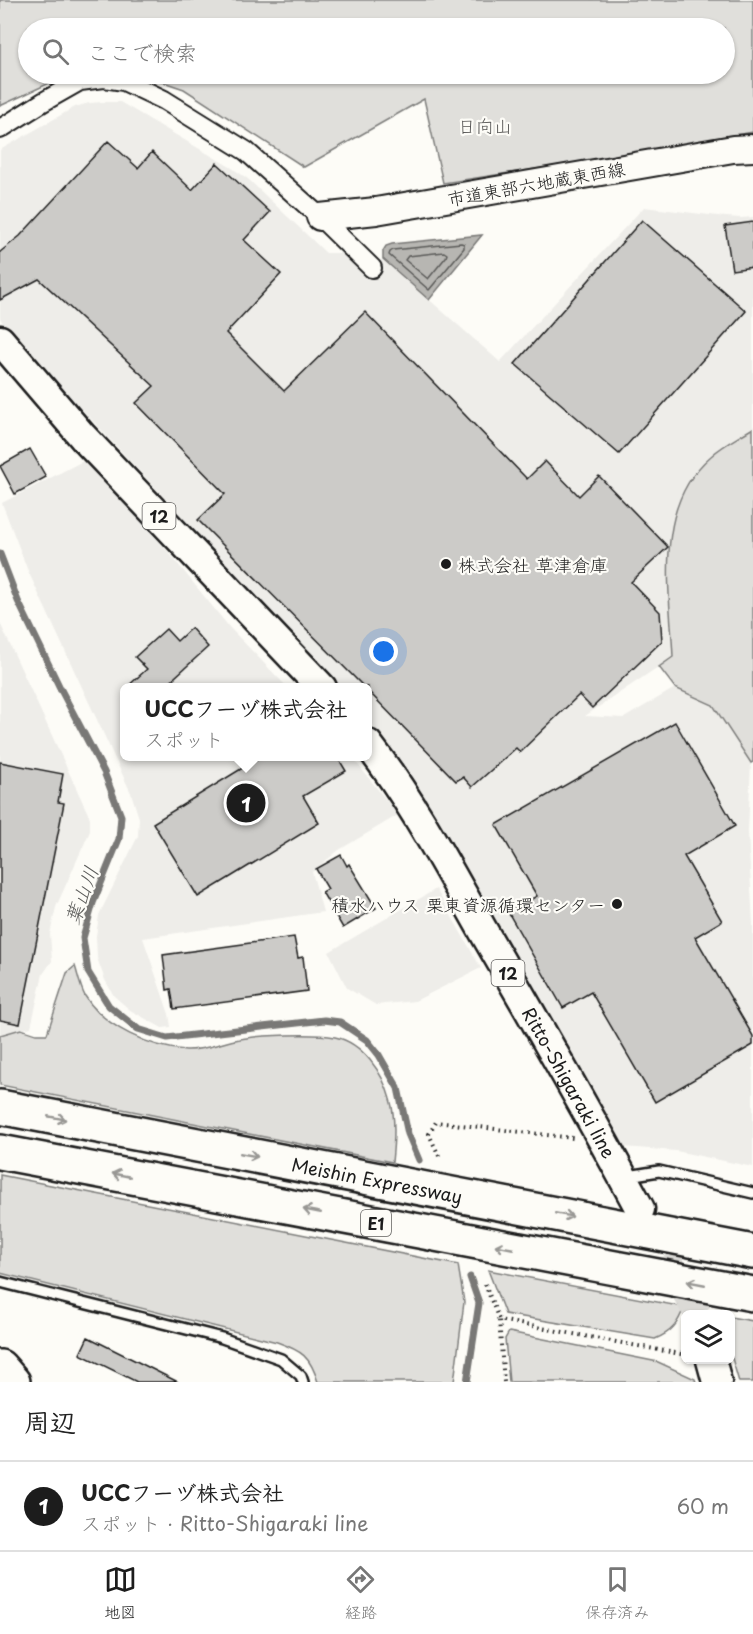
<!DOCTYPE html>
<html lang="ja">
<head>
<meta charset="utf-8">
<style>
  body { margin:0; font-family:"Playpen Sans","Klee One",sans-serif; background:#f6f6f6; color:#222 }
  .controls { position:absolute; right:18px; bottom:18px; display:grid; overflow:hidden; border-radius:9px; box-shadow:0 2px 4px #0004 }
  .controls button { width:54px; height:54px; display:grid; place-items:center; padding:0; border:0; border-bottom:2px solid #e0e0e0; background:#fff; color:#222; font:30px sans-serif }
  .you { position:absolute; left:384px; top:652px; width:21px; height:21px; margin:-15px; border:4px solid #fff; border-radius:50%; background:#1a73e8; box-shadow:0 0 0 9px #1a73e833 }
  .badge { display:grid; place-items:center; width:39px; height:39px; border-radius:50%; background:#1c1c1c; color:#fff; font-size:20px; font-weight:700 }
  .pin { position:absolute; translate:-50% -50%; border:3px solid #fff; box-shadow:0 2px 6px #0006 }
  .popup { position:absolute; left:120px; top:683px; width:252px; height:78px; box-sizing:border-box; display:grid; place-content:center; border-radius:9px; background:#fff; filter:drop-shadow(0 2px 4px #0005); font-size:20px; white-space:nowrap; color:#767676 }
  .popup b { font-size:22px; color:#222 }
  .popup::after { content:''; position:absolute; left:50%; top:100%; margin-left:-12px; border:12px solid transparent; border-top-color:#fff }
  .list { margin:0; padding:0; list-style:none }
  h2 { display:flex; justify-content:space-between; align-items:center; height:78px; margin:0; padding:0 24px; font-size:26px }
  h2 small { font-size:20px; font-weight:400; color:#767676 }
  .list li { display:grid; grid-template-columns:39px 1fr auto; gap:18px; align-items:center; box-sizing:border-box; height:90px; padding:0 24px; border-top:2px solid #e0e0e0 }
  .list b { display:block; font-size:22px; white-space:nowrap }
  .list p { margin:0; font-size:20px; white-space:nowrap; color:#767676 }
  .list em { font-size:20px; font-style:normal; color:#767676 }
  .icon { flex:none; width:33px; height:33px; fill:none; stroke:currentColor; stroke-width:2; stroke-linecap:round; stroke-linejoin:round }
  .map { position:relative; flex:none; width:753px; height:1382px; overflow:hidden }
  .search { position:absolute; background:#fff; box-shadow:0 2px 4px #0004; left:18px; right:18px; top:18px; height:66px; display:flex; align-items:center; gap:15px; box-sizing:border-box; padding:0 21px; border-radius:33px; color:#767676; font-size:22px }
  .sheet { height:168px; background:#fff }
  nav { display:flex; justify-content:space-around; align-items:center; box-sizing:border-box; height:84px; border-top:2px solid #e0e0e0; background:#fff; font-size:16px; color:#767676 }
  nav a { display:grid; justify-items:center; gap:3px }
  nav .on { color:#1c1c1c }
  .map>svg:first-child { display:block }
  .built { fill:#eeede9 }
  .green { fill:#e0dfdb; stroke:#7e7e7c; stroke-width:1.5 }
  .water { fill:#b7b6b2; stroke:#797876; stroke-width:1.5 }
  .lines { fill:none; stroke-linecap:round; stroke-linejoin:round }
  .shore { stroke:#5a5a58; stroke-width:1.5 }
  .stream { stroke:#797876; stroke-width:7 }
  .building { fill:#cccbc8; stroke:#1c1c1c; stroke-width:1.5 }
  .primary-tunnel { stroke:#dbdad6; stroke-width:28; stroke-dasharray:28 14; stroke-linecap:butt }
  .lane-casing { stroke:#1c1c1c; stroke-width:14 }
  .street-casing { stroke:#1c1c1c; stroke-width:22 }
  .secondary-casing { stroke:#1c1c1c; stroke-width:30 }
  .primary-casing { stroke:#1c1c1c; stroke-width:33 }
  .highway-casing { stroke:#1c1c1c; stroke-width:38 }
  .path { stroke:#1c1c1c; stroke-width:4; stroke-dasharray:1.5 4.5; stroke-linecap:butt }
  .lane { stroke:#fdfcf7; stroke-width:9 }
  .street { stroke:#fdfcf7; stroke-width:18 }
  .secondary { stroke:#fdfcf7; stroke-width:26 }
  .primary { stroke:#fdfcf7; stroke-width:28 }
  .highway { stroke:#fdfcf7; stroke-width:33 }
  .oneway { stroke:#989794 }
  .poi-dot { fill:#1c1c1c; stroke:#fdfcf7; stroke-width:2 }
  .labels { text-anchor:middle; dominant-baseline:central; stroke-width:4.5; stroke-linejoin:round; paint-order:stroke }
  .shield { fill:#fdfcf7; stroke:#605f5e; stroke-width:1.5 }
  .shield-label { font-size:16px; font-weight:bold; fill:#1c1c1c }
  .park-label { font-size:18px; fill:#575655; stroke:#fdfcf7 }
  .street-label { font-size:18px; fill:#1c1c1c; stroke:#fdfcf7 }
  .poi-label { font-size:18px; fill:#1c1c1c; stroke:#fdfcf7; text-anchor:start }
  .water-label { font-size:20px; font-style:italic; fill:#5a5a58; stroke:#fdfcf7 }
</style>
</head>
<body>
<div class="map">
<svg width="753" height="1382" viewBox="0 0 753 1382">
  <rect width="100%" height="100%" fill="#fdfcf7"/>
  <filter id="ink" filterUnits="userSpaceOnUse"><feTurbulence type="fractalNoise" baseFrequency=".0167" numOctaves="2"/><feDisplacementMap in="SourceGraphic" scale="12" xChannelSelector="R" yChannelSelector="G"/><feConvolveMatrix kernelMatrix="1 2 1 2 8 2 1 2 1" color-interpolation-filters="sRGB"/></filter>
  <g filter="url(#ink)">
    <path class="built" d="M103 102H120L232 168 248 179 326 253H362L379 262 383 259 500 362 644 207 726 217 741 218 753 217V428L710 456 668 551 673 657 585 716 624 718 675 688 713 705 751 763 748 832 753 925V1167L676 1151 623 1147 476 889 401 763 368 719V688L341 687 6 328 0 318V150L75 107 89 103Z
      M85 460 169 553 230 628 287 687 124 688V756L352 757 398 815 339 850 312 872 323 912 143 938 169 1014 171 1027 162 1028 130 1010 114 996 105 980 97 958 96 936 99 915 138 836 139 818 131 793 28 571 2 503Z
      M0 623 90 818V831L56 907 50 934 52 961 43 974 31 1027 0 1035Z
      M436 889 481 968 415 1001 376 1005 347 988 329 952Z"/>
    <path class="green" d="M0 0H753V132L581 162 443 183 424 99 304 167 184 89 140 74H724V28H28V74H69L0 106Z
      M753 428V762L751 763 713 705 675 688 659 667 673 657C670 589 653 506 711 456 723 445 739 437 753 428Z
      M75 966C78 975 80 987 85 996 104 1027 151 1048 186 1050 204 1051 222 1042 240 1039 261 1035 314 1033 335 1037 363 1043 383 1073 390 1099 396 1118 394 1142 392 1162L0 1085V1035L21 1029 36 1034H47L67 973Z
      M0 1175 458 1265 464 1302 454 1382H318C310 1356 302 1351 277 1342L0 1273Z
      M488 1270 684 1307C678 1324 672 1332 655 1339L505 1314Z
      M730 1317 753 1321V1382H739L731 1355Z
      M509 1332 658 1362 695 1379 696 1382H509L505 1339Z"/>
    <path class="water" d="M482 235 429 300 383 259V251L386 246 392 244Z"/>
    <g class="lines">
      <path class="shore" d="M461 243 464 244V248L429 290 389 255 390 252 393 250Z
        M444 252 447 254 446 257 428 279 405 260 408 256Z"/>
      <path class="stream" d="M0 554 18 601 61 690 104 772 121 816 119 839 93 903 83 938 88 972 109 1006 138 1029 167 1038 324 1020 340 1022 367 1040 379 1055 398 1088 408 1134 419 1160
        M467 1382 479 1303 470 1277"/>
    </g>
    <path class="building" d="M108 141 138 168 152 152 192 190 217 163 270 212 244 240 281 274 226 333 284 391 365 312 527 479 545 461 579 496 599 476 668 547 631 582 660 612 662 641 592 708 579 695 520 752 516 748 472 787 463 777 456 781 368 691V687H364L198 520 225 494 136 403 154 386 39 279 0 300V252L20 236Z
      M642 220 746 311 619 454 515 364Z
      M753 222V267L732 270 725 226Z
      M30 449 46 477 15 494 0 466Z
      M191 628 208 647 164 687H127L147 669 135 657 166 629 177 641Z
      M675 722 735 826 684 856 722 921 695 937 753 1036V1045L655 1102 591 992 563 1008 508 912 537 896 496 825Z
      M262 756H337L346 771 303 796 319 823 198 897 153 823Z
      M0 762 63 774 58 802 64 803 20 1024 0 1020Z
      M341 855 347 866 349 864 376 908 343 928 322 892 328 889 316 869Z
      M294 937 298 958 303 957 307 991 174 1009 171 989 167 990 163 955Z
      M88 1337 178 1382H137L80 1354Z"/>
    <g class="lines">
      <path class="primary-tunnel" d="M645 1219 698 1314"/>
      <defs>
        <path id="lane" d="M628 1176 659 1171 753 1193
          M0 1282 222 1338 281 1359 301 1376 303 1382"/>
        <path id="street" d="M0 129 43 102 80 81 104 78 124 81 164 100 246 151 320 217 372 268"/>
        <path id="secondary" d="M320 217 376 211 733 149 753 148"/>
        <g id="primary">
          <path d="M0 340 83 437 322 688"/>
          <path id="s1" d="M368 744C413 802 448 869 485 934 538 1025 590 1116 640 1209"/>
          <path d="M711 1360 717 1382"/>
        </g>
        <g id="highway">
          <path id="s2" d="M0 1107 753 1252"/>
          <path d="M0 1152 753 1294"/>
          <path d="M0 1367 13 1382"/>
        </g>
      </defs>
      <use href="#lane" class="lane-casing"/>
      <use href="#street" class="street-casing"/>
      <use href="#secondary" class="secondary-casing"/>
      <use href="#primary" class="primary-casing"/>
      <use href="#highway" class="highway-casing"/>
      <path class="path" d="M439 1156 429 1134 436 1122 573 1138
        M485 1284 499 1320
        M504 1382 499 1320 686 1355"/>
      <use href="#lane" class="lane"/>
      <use href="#street" class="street"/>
      <use href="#secondary" class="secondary"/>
      <use href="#primary" class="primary"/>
      <use href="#highway" class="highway"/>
    </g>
    <defs><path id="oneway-shaft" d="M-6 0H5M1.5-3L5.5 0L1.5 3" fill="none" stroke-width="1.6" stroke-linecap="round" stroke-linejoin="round" transform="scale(1.5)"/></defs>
    <g class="oneway">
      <use href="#oneway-shaft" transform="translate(57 1118) rotate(11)"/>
      <use href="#oneway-shaft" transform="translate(249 1155) rotate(11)"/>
      <use href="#oneway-shaft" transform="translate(121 1175) rotate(-169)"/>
      <use href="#oneway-shaft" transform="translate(312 1211) rotate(-169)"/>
      <use href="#oneway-shaft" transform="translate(564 1215) rotate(11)"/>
      <use href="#oneway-shaft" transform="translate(504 1247) rotate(-169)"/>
      <use href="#oneway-shaft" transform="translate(696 1283) rotate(-169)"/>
    </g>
  </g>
  <g class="poi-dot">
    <circle cx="446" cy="564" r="6"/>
    <circle cx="617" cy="904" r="6"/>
  </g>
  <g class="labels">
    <g class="shield">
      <rect x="142.5" y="503" width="33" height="26" rx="4.5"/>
      <rect x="491.5" y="960" width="33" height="26" rx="4.5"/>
      <rect x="361" y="1210" width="30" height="26" rx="4.5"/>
    </g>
    <g class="shield-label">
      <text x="159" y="516">12</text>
      <text x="508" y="973">12</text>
      <text x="376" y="1223">E1</text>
    </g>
    <g class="park-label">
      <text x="485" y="125">日向山</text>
    </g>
    <g class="street-label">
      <text transform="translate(536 183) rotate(-10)">市道東部六地蔵東西線</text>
      <text stroke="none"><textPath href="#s1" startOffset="394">Ritto-Shigaraki line</textPath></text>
      <text stroke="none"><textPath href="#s2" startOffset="384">Meishin Expressway</textPath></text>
    </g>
    <g class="poi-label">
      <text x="458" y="564">株式会社 草津倉庫</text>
      <text x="605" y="904" text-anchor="end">積水ハウス 栗東資源循環センター</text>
    </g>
    <g class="water-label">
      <text transform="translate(81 895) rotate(-70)">葉山川</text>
    </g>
  </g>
</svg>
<div class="controls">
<button><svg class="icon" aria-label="layers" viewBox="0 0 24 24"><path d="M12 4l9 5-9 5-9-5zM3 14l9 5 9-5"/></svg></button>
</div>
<div class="you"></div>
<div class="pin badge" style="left:246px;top:803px">1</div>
<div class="popup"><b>UCCフーヅ株式会社</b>スポット</div>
<div class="search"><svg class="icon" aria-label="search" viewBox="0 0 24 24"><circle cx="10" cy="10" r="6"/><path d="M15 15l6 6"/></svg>ここで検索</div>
</div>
<section class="sheet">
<h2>周辺<small></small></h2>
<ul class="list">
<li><span class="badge">1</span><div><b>UCCフーヅ株式会社</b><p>スポット · Ritto-Shigaraki line</p></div><em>60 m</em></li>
</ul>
</section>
<nav>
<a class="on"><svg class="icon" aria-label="map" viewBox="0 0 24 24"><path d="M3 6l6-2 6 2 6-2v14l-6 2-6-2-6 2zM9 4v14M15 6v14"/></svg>地図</a>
<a><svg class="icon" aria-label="directions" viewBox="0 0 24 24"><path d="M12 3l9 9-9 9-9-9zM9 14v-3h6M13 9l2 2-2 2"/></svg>経路</a>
<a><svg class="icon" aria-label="saved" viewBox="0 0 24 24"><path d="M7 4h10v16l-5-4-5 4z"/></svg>保存済み</a>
</nav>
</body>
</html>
